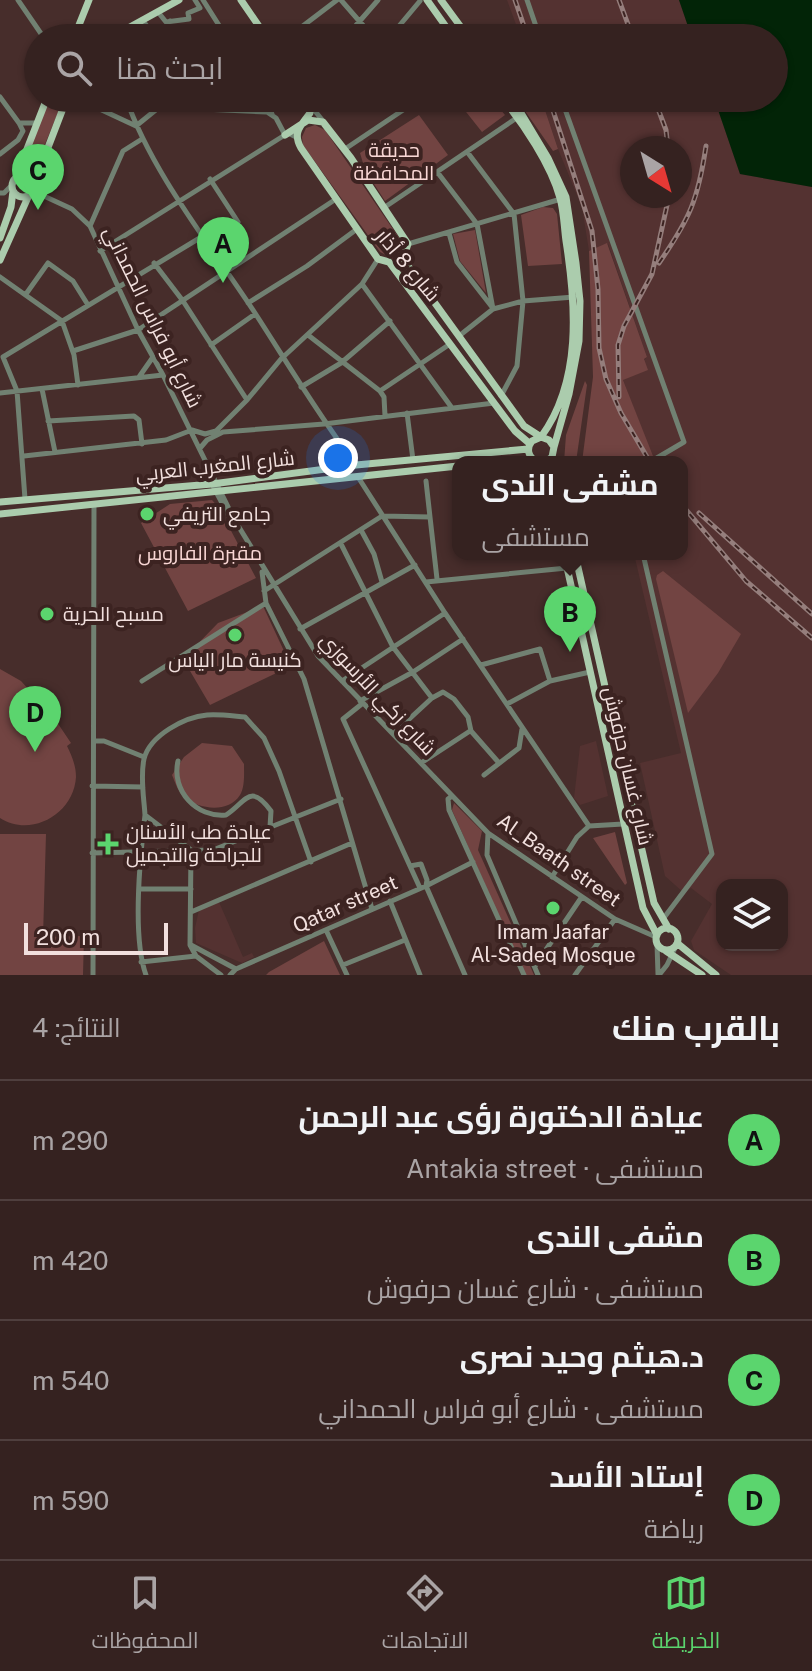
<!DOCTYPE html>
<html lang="ar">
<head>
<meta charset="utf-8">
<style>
  body { margin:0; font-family:"Public Sans",Cairo,sans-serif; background:#402f2d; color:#f1f3f6; direction:rtl }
  .controls { position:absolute; right:24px; bottom:24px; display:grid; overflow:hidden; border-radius:16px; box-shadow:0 2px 6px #0004 }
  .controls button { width:72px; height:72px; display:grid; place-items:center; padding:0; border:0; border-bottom:2px solid #4f3f3e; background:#352220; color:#f1f3f6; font:40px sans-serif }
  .compass { position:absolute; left:620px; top:136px; width:72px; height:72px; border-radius:50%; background:#352220; box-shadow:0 2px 6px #0004; rotate:143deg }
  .scale { position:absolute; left:24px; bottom:20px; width:144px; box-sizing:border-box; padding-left:8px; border:4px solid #f2e0de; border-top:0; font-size:22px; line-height:28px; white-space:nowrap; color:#f2e0de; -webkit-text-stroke:6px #3c2321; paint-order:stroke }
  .you { position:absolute; left:338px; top:458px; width:28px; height:28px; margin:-20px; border:6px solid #fff; border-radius:50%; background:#1a73e8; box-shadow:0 0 0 12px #1a73e833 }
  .badge { display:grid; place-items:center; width:52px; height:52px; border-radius:50%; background:#5bd56e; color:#111; font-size:26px; font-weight:700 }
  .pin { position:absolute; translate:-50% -66px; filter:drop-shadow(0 2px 4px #0008) }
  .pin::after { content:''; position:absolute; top:42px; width:28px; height:24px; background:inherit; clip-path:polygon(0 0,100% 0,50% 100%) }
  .popup { position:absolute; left:452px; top:456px; width:236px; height:104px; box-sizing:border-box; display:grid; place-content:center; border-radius:16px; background:#352220; filter:drop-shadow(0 2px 6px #0005); font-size:26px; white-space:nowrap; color:#aaa4a5 }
  .popup b { font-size:30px; color:#f1f3f6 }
  .popup::after { content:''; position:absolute; left:50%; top:100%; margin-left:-16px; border:16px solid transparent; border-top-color:#352220 }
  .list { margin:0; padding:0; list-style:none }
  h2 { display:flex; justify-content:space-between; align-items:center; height:104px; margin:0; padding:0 32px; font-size:34px }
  h2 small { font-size:26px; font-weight:400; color:#aaa4a5 }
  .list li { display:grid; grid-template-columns:52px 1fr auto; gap:24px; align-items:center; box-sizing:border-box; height:120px; padding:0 32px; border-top:2px solid #4f3f3e }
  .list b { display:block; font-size:30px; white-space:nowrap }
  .list p { margin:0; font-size:26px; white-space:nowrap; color:#aaa4a5 }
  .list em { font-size:26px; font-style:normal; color:#aaa4a5 }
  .icon { flex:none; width:44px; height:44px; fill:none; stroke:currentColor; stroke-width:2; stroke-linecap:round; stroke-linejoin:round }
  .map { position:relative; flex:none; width:812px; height:975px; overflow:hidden; direction:ltr }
  .search { position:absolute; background:#352220; box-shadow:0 2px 6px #0004; left:24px; right:24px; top:24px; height:88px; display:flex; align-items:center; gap:20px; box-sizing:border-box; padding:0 28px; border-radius:44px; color:#aaa4a5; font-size:30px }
  .sheet { height:584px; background:#352220 }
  nav { display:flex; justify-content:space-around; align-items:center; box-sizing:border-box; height:112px; border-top:2px solid #4f3f3e; background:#352220; font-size:22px; color:#aaa4a5 }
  nav a { display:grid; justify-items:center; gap:4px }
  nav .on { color:#5bd56e }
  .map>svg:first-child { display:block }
  .built { fill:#543231; fill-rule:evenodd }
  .green { fill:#724442 }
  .water { fill:#022407 }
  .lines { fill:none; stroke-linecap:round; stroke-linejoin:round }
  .minor { stroke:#718172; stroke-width:5 }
  .major { stroke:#abccad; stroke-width:7 }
  .rail-casing { stroke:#957e7c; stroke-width:5 }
  .rail { stroke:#3c2321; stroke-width:2; stroke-dasharray:6; stroke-linecap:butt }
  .poi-dot { fill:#5bd56e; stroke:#3c2321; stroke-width:3 }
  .labels { text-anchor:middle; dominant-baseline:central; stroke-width:8; stroke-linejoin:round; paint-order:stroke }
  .park-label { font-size:20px; fill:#f9d7d5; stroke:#3c2321 }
  .street-label { font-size:20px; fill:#f2e0de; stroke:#3c2321 }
  .poi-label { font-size:20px; fill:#f2e0de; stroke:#3c2321; text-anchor:start }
</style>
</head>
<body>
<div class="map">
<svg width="812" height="975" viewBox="0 0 812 975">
  <rect width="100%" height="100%" fill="#472d2b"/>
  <path class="built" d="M507 0H679L692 38H521Z
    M541 98H714L740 174 812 187V975H731L694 950 691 941 712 904 691 888 684 893 665 876 640 763 681 753 634 554H682V462H642L652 456 623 380 647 357 608 244 589 251 582 207 558 149ZM632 148H680V196H632ZM722 885H782V945H722Z
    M596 741 608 796 580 805 574 798 580 746Z
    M219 902 243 957 252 953 254 957 242 963 196 943 195 928 199 910Z"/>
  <path class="green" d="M49 98H64L36 166 31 170H25L21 163Z
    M455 98H491L505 115 482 132Z
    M516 98H541L558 149 553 151Z
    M419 115 448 155 385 201 365 170 360 153Z
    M315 125 325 130 399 238 400 247 397 253 388 256 380 252 303 145 302 137 306 128Z
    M543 207 553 208 557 214 562 264 528 266 521 215Z
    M475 230 486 293 460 261 453 234Z
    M607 243 647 357 644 359 648 370 623 380 653 456 642 462H582L593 377 589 251Z
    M585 381 587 385 576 462H564L566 435Z
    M212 500 219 508 256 578 188 611 141 523 170 504Z
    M663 571 741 634 718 673 688 713 656 579 657 575Z
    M263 606 291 666 210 705 183 659 218 623Z
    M0 669 21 681 30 691 34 688 71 743 67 746C72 756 76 766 76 777 74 814 31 838 0 818Z
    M202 743 232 746 244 764C244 773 245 787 240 795 228 814 198 809 184 797 178 792 175 782 172 775L184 757Z
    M454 803 482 831 478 850 534 975H525L452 810Z
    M615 832 627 883 625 885 593 838Z
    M0 834H46L43 937 84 936 83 975H0Z
    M324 941 340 975H266L269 972Z"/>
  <path class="water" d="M679 0H812V187L740 174 714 98H774V38H692Z"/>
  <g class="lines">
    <path class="minor" d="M18 0 44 38
      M203 0 227 38
      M341 0 374 38
      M527 0 540 38
      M158 12 166 22 189 19 188 13 200 8 195 0
      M143 21 155 36
      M154 35 172 32 170 21
      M287 38 337 0
      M345 38 378 0
      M389 38 420 1
      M0 97 19 123H36
      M76 98 136 126 168 100
      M126 98C151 172 212 247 255 313 288 364 319 416 356 465
      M165 98 203 109 267 112 276 118 285 135
      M265 98 272 114
      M313 98 315 111 323 121
      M561 98 684 442 650 462
      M309 102 319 106 332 98
      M345 149 421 98
      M468 153 514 214 523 301 517 366 501 396
      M0 154 18 140 23 131 19 123
      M438 173 477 224 493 309
      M33 191 72 209 90 226 138 330 163 375 234 519 318 656 488 833 615 919 656 937
      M0 193H4L12 185
      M385 207 518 117
      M90 226 123 151 142 139
      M449 233 457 262 492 307
      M208 244 238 222 210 179
      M408 244 561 199
      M100 251 288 133 296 137
      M154 263 183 301 247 400
      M0 277 62 321 74 355 78 385
      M362 284 452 408
      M26 294 48 263 73 281 88 305
      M248 303 307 266 357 229
      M308 335 380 391 384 397 385 416
      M459 336 493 309 523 301 574 297
      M211 345 255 314
      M73 351 138 330 336 199
      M139 377 153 357
      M301 387 341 363 390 321
      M42 389 55 452
      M380 391 450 344
      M0 393 163 375
      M407 413 413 460
      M48 421 134 416 139 420 142 444
      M201 447 207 440 223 432 324 424 494 403
      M24 456 166 440 192 430 205 434 216 431 247 400 281 359 362 284 378 259
      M358 477 445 613 589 826
      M212 484 232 522
      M25 499 17 391 3 357 203 236
      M430 517 437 579
      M361 530 374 554 382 582
      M341 544 393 647 432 698 443 692 454 699 468 717 471 731 499 763
      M643 554 712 854 663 919
      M262 572 266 603 304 679 372 909
      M426 582 567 568
      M264 591 382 516 430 517 426 481
      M300 629 415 565
      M481 665 540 649 550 681
      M142 681 266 603
      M342 681 445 613
      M360 701 413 672 463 639
      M363 703 343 719 420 888
      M507 704 550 681 590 672
      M393 734 432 698
      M94 741H104L144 757
      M178 761C171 791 197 818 226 815 246 802 250 782 271 811L270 827
      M421 763 470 731
      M484 775 519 748 522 729
      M92 786 143 787
      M452 796 448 799 449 810 524 975
      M145 815C140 857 132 937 146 975
      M589 826 623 824
      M488 833 487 855 538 975
      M92 853 213 850 341 799
      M410 866 421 864 427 880 426 886 465 975
      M552 877 577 837 589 826
      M140 889H191
      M390 901 420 975
      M191 912 352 843
      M326 930 347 975
      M657 944 658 974
      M191 945 236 969
      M141 962 196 956
      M343 965 405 940
      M535 966 581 898
      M93 975 94 504
      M221 975 196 956 190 945 191 850 145 815C144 798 140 777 144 759 150 735 185 717 207 715 219 714 233 716 245 717L264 738 279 771 311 862
      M230 975 236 969 426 886 473 862
      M575 975 615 919
      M659 975 667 965 676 946"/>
    <path class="major" d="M241 0 267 38
      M427 0 454 38
      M441 0 469 38
      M75 35 89 0
      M73 37 83 34 89 38
      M110 38 179 0
      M307 98 310 113C301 126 292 132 301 148L378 259 389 262 515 431 529 443
      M512 98 548 158 566 197 576 263 580 301 579 341 569 394 554 447
      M285 135 308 120 323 122 351 158 408 244 403 259 524 426 541 437C582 381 576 305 566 241 564 227 564 212 560 198 551 165 523 123 502 98
      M12 186a11 11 0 1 1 22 0a11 11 0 1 1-22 0Z
      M16 177 47 98
      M34 184 67 98
      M0 238 11 207 13 191
      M0 260 29 195
      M498 462 531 459
      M537 462C528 457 526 449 532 441L541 437 549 440 554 447 552 457 545 462
      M0 502 212 484 356 465 528 449
      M0 514 458 466
      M564 554 643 908 657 935
      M575 554 654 903 669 929
      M656 939a11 11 0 1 1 22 0a11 11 0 1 1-22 0Z
      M677 943 716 975
      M666 951 702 975"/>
    <defs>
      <path id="rail" d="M515 0 528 38
        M619 0 633 38
        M549 98 592 231 598 289 599 348 606 379 621 413 650 462
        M654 98 666 130 668 148
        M659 263C690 218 698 200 706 146
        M619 397 618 345 624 326 652 274 669 196
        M682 505 746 581 812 638
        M699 513 812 614"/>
    </defs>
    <use href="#rail" class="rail-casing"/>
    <use href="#rail" class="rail"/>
  </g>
  <g class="poi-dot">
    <circle cx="147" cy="514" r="8"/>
    <circle cx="47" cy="614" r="8"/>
    <circle cx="235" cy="635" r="8"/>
    <path d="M104 832h8v8h8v8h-8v8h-8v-8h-8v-8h8z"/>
    <circle cx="553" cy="908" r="8"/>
  </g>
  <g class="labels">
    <g class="park-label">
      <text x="394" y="150">حديقة<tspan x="394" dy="23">المحافظة</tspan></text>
      <text x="200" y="553">مقبرة الفاروس</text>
    </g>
    <g class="street-label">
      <text transform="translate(408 265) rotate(50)">شارع 8 أذار</text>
      <text transform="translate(153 317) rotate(64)">شارع أبو فراس الحمداني</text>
      <text transform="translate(215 466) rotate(-6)">شارع المغرب العربي</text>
      <text transform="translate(378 694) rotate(47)">شارع زكي الأرسوزي</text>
      <text transform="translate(628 766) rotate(77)">شارع غسان حرفوش</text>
      <text transform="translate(559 860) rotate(35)">Al_Baath street</text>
      <text transform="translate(345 904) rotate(-24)">Qatar street</text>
    </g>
    <g class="poi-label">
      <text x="163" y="514">جامع التريفي</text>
      <text x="63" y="614">مسبح الحرية</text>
      <text x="235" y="660" text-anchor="middle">كنيسة مار الياس</text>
      <text x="126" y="832">عيادة طب الأسنان<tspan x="126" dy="23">للجراحة والتجميل</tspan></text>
      <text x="553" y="932" text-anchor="middle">Imam Jaafar<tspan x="553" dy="23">Al-Sadeq Mosque</tspan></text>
    </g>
  </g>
</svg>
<div class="controls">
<button><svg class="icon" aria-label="layers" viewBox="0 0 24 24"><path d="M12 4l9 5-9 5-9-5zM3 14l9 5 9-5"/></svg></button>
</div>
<svg class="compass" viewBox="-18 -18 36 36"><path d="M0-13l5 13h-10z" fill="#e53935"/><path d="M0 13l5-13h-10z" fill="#aaa4a5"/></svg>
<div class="scale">200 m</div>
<div class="you"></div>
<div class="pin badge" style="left:223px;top:283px">A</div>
<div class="pin badge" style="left:570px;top:652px">B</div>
<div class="popup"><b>مشفى الندى</b>مستشفى</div>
<div class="pin badge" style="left:38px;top:210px">C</div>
<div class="pin badge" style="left:35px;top:752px">D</div>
<div class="search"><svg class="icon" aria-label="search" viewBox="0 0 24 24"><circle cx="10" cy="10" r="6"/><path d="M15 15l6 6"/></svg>ابحث هنا</div>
</div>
<section class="sheet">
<h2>بالقرب منك<small>النتائج: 4</small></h2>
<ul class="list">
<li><span class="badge">A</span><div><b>عيادة الدكتورة رؤى عبد الرحمن</b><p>مستشفى · Antakia street</p></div><em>290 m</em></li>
<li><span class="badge">B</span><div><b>مشفى الندى</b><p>مستشفى · شارع غسان حرفوش</p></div><em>420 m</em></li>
<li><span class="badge">C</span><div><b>د.هيثم وحيد نصرى</b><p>مستشفى · شارع أبو فراس الحمداني</p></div><em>540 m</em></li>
<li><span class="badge">D</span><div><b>إستاد الأسد</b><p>رياضة</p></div><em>590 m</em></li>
</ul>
</section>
<nav>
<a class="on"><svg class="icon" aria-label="map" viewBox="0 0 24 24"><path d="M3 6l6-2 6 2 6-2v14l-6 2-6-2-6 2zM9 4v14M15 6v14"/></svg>الخريطة</a>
<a><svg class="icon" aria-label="directions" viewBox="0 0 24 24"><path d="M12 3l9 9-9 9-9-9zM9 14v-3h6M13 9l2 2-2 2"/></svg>الاتجاهات</a>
<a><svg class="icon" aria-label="saved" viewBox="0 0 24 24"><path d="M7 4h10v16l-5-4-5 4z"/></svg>المحفوظات</a>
</nav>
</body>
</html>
